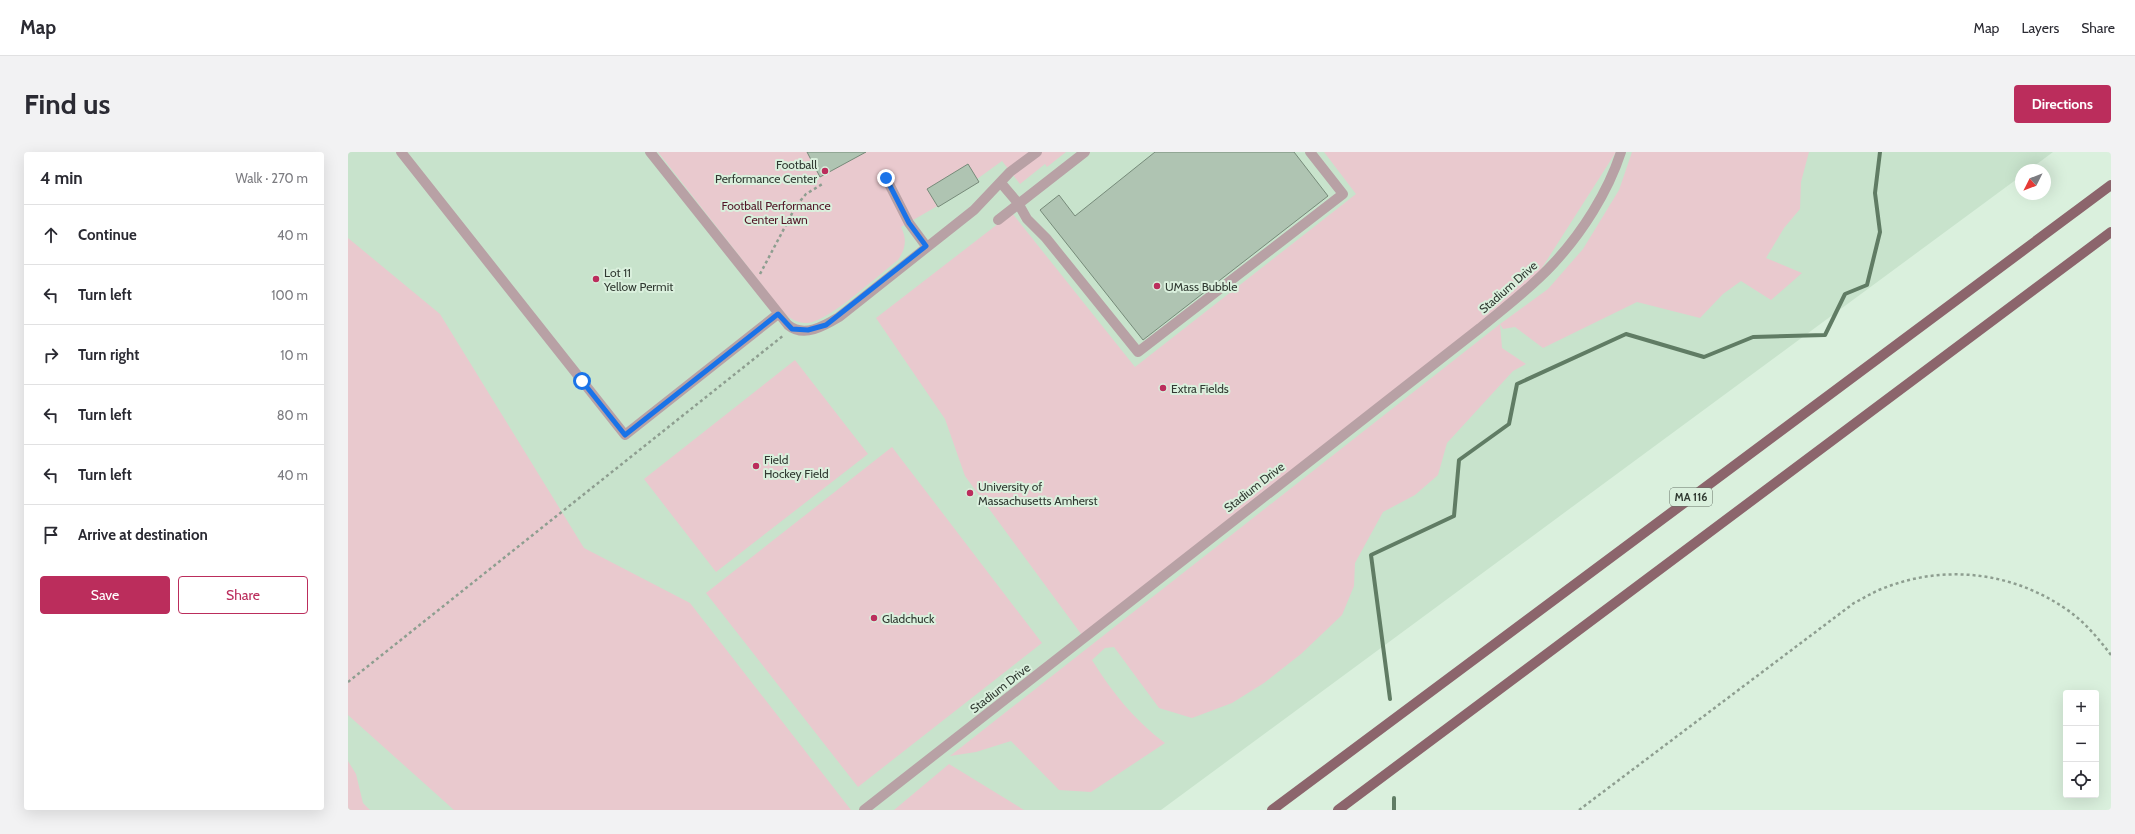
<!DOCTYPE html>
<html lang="en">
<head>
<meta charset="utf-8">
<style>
  body { margin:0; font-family:Cabin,sans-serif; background:#f2f2f3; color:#2b2b33 }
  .controls { position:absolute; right:12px; bottom:12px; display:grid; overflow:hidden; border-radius:4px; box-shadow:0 4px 16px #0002 }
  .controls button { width:36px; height:36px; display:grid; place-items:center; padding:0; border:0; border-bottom:1px solid #e1e1e2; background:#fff; color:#2b2b33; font:20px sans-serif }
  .compass { position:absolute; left:1667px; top:12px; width:36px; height:36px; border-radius:50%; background:#fff; box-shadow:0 4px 16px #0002; rotate:228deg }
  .stop { position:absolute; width:12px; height:12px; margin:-9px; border:3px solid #1a73e8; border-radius:50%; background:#fff }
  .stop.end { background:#1a73e8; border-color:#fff; box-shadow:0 1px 4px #0008 }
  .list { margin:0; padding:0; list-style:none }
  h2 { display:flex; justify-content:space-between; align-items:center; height:52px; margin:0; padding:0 16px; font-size:17px }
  h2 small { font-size:13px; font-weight:400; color:#7c7c81 }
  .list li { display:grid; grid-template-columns:26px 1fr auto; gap:12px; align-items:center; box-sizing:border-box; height:60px; padding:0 16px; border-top:1px solid #e1e1e2 }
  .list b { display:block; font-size:15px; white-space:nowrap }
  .list em { font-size:13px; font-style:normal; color:#7c7c81 }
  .actions { display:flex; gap:8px; padding:12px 16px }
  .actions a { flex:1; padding:9px 0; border:1px solid #bb2d5c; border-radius:4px; text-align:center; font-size:14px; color:#bb2d5c }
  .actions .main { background:#bb2d5c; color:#fff }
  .icon { flex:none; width:22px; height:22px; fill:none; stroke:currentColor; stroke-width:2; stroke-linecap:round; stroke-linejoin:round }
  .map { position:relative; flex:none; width:1763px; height:658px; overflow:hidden; border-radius:4px }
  header { display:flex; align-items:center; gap:24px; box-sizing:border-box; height:56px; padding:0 20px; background:#fff; border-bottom:1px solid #e1e1e2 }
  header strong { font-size:19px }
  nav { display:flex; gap:22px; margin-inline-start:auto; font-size:14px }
  .intro { display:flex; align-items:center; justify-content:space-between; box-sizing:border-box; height:96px; padding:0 24px }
  h1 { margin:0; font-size:28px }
  .button { padding:10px 18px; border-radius:4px; background:#bb2d5c; color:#fff; font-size:14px; font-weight:700 }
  main { display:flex; gap:24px; padding:0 24px }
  aside { flex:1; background:#fff; border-radius:4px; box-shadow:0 4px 16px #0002 }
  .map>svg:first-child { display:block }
  .built { fill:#c8e3cc }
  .green { fill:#e9c9ce }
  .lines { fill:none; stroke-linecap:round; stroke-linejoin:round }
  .stream { stroke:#607c64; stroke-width:4 }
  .building { fill:#afc4b2; stroke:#768a79 }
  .path { stroke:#8e9e90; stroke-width:2.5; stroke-dasharray:3 3; stroke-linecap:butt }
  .minor { stroke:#b8a1a5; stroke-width:10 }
  .major { stroke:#8c656c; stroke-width:10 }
  .route { stroke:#1a73e8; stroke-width:5 }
  .poi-dot { fill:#bb2d5c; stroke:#daf0dd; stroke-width:1.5 }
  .labels { text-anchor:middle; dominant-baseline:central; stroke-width:4; stroke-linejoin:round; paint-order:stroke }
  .shield { fill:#daf0dd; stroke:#647165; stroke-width:1 }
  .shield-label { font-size:11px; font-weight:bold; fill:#313a32 }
  .poi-label { font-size:12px; fill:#313a32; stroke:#daf0dd; text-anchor:start }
  .park-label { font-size:12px; fill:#531728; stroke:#daf0dd }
  .street-label { font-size:12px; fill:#313a32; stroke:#daf0dd }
</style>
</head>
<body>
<header>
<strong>Map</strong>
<nav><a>Map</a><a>Layers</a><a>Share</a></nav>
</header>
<div class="intro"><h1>Find us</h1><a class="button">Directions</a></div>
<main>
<aside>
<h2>4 min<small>Walk · 270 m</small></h2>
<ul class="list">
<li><svg class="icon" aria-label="ahead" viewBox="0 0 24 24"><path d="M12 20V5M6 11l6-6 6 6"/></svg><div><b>Continue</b></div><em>40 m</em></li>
<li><svg class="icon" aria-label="left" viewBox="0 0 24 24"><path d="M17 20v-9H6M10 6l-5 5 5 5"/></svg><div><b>Turn left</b></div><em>100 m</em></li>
<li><svg class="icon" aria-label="right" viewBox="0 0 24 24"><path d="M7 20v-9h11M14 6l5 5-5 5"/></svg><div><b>Turn right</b></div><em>10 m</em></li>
<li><svg class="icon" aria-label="left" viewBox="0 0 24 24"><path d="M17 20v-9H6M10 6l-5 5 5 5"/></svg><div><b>Turn left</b></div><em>80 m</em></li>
<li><svg class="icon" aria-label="left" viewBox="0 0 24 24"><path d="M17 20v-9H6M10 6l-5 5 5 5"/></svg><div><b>Turn left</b></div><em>40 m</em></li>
<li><svg class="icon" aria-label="arrive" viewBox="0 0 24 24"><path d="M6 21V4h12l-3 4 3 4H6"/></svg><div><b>Arrive at destination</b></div></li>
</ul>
<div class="actions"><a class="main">Save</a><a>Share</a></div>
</aside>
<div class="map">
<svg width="1763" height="658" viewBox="0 0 1763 658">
  <rect width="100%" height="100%" fill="#daf0dd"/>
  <path class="built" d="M0 0H1705L1681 18H1673V24L813 658H0Z"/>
  <path class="green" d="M310 0H718L699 15 697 12 672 32 654 9 629 27 631 30 553 75C559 87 558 96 550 108 529 124 490 161 467 169 455 174 445 169 436 161Z
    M976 0H1268L1183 133 736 486 617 324 597 267 528 166 664 61 787 215 1008 42Z
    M1284 0H1461L1453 30 1452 57 1436 76 1418 106 1454 121 1423 148 1393 129 1375 142 1352 166 1289 150 1195 196 1167 175 1155 177 1152 172 1154 196 1178 212 1165 219 1099 291 1090 323 1067 343 1035 360 1007 411 1006 434 994 463 953 502 916 531 884 551 844 566 811 556 766 495 757 496 744 508C763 539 787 569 817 591L743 640 711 638 663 589 628 600 602 604 1152 172 1200 137 1235 97 1271 38Z
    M0 86 92 162 236 396 342 451 503 658H106L0 563Z
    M447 208 520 302 368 420 296 327Z
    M544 295 694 491 510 635 358 441Z
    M0 609 8 622 15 651 22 658H0Z
    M601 612 676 658H546Z"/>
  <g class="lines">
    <path class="stream" d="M1042 547 1023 403 1106 364 1111 308 1161 272 1169 232 1278 182 1356 205 1405 185 1477 183 1497 142 1519 133 1532 80 1527 41 1532 0
      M1046 658V646"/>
  </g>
  <path class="building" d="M459 0H518L472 25Z
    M807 0H946L980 44 795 188 692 58 711 43 727 64Z
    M620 12 631 30 590 55 579 37Z"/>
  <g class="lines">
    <path class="path" d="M412 122 448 54 458 42 476 31
      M0 530 436 183
      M1231 658 1506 451C1516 446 1525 440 1536 436 1597 412 1664 420 1718 457 1736 469 1750 486 1763 503"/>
    <path class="minor" d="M53 0 277 283 430 162
      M302 0 440 173C456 186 476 174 491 165L626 58 662 20 689 0
      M538 26 561 71 578 94
      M653 31 670 51 679 67 698 86 790 200 995 42 962 0
      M650 68 737 0
      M516 658 1132 176C1156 156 1183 136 1205 112 1234 81 1260 40 1273 0"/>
    <path class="major" d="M924 658 1763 33
      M990 658 1763 80"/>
  </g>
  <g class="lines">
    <path class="route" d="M234 229 277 283 430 162 444 177 460 178 478 173 578 94 561 71 538 26"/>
  </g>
  <g class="poi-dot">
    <circle cx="477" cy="19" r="4"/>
    <circle cx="248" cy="127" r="4"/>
    <circle cx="809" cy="134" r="4"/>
    <circle cx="815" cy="236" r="4"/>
    <circle cx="408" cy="314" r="4"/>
    <circle cx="622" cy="341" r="4"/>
    <circle cx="526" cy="466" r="4"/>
  </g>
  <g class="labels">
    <rect class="shield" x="1322" y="336" width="42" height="18" rx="3"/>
    <g class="shield-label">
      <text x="1343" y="345">MA 116</text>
    </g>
    <g class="poi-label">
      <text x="469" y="12" text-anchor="end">Football<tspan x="469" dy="14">Performance Center</tspan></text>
      <text x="256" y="120">Lot 11<tspan x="256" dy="14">Yellow Permit</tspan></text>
      <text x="817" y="134">UMass Bubble</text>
      <text x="823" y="236">Extra Fields</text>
      <text x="416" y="307">Field<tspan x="416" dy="14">Hockey Field</tspan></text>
      <text x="630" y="334">University of<tspan x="630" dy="14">Massachusetts Amherst</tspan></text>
      <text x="534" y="466">Gladchuck</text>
    </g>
    <g class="park-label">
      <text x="428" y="53">Football Performance<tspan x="428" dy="14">Center Lawn</tspan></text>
    </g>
    <g class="street-label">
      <text transform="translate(1160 135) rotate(-41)">Stadium Drive</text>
      <text transform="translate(906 335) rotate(-38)">Stadium Drive</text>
      <text transform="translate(652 536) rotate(-38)">Stadium Drive</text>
    </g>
  </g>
</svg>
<div class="controls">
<button>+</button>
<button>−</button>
<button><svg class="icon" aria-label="locate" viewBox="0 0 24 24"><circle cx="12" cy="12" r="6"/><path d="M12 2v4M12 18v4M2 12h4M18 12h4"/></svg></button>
</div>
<svg class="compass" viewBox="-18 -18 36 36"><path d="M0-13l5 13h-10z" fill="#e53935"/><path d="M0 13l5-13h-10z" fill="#7c7c81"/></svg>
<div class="stop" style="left:234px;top:229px"></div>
<div class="stop end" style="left:538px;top:26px"></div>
</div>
</main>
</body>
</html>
